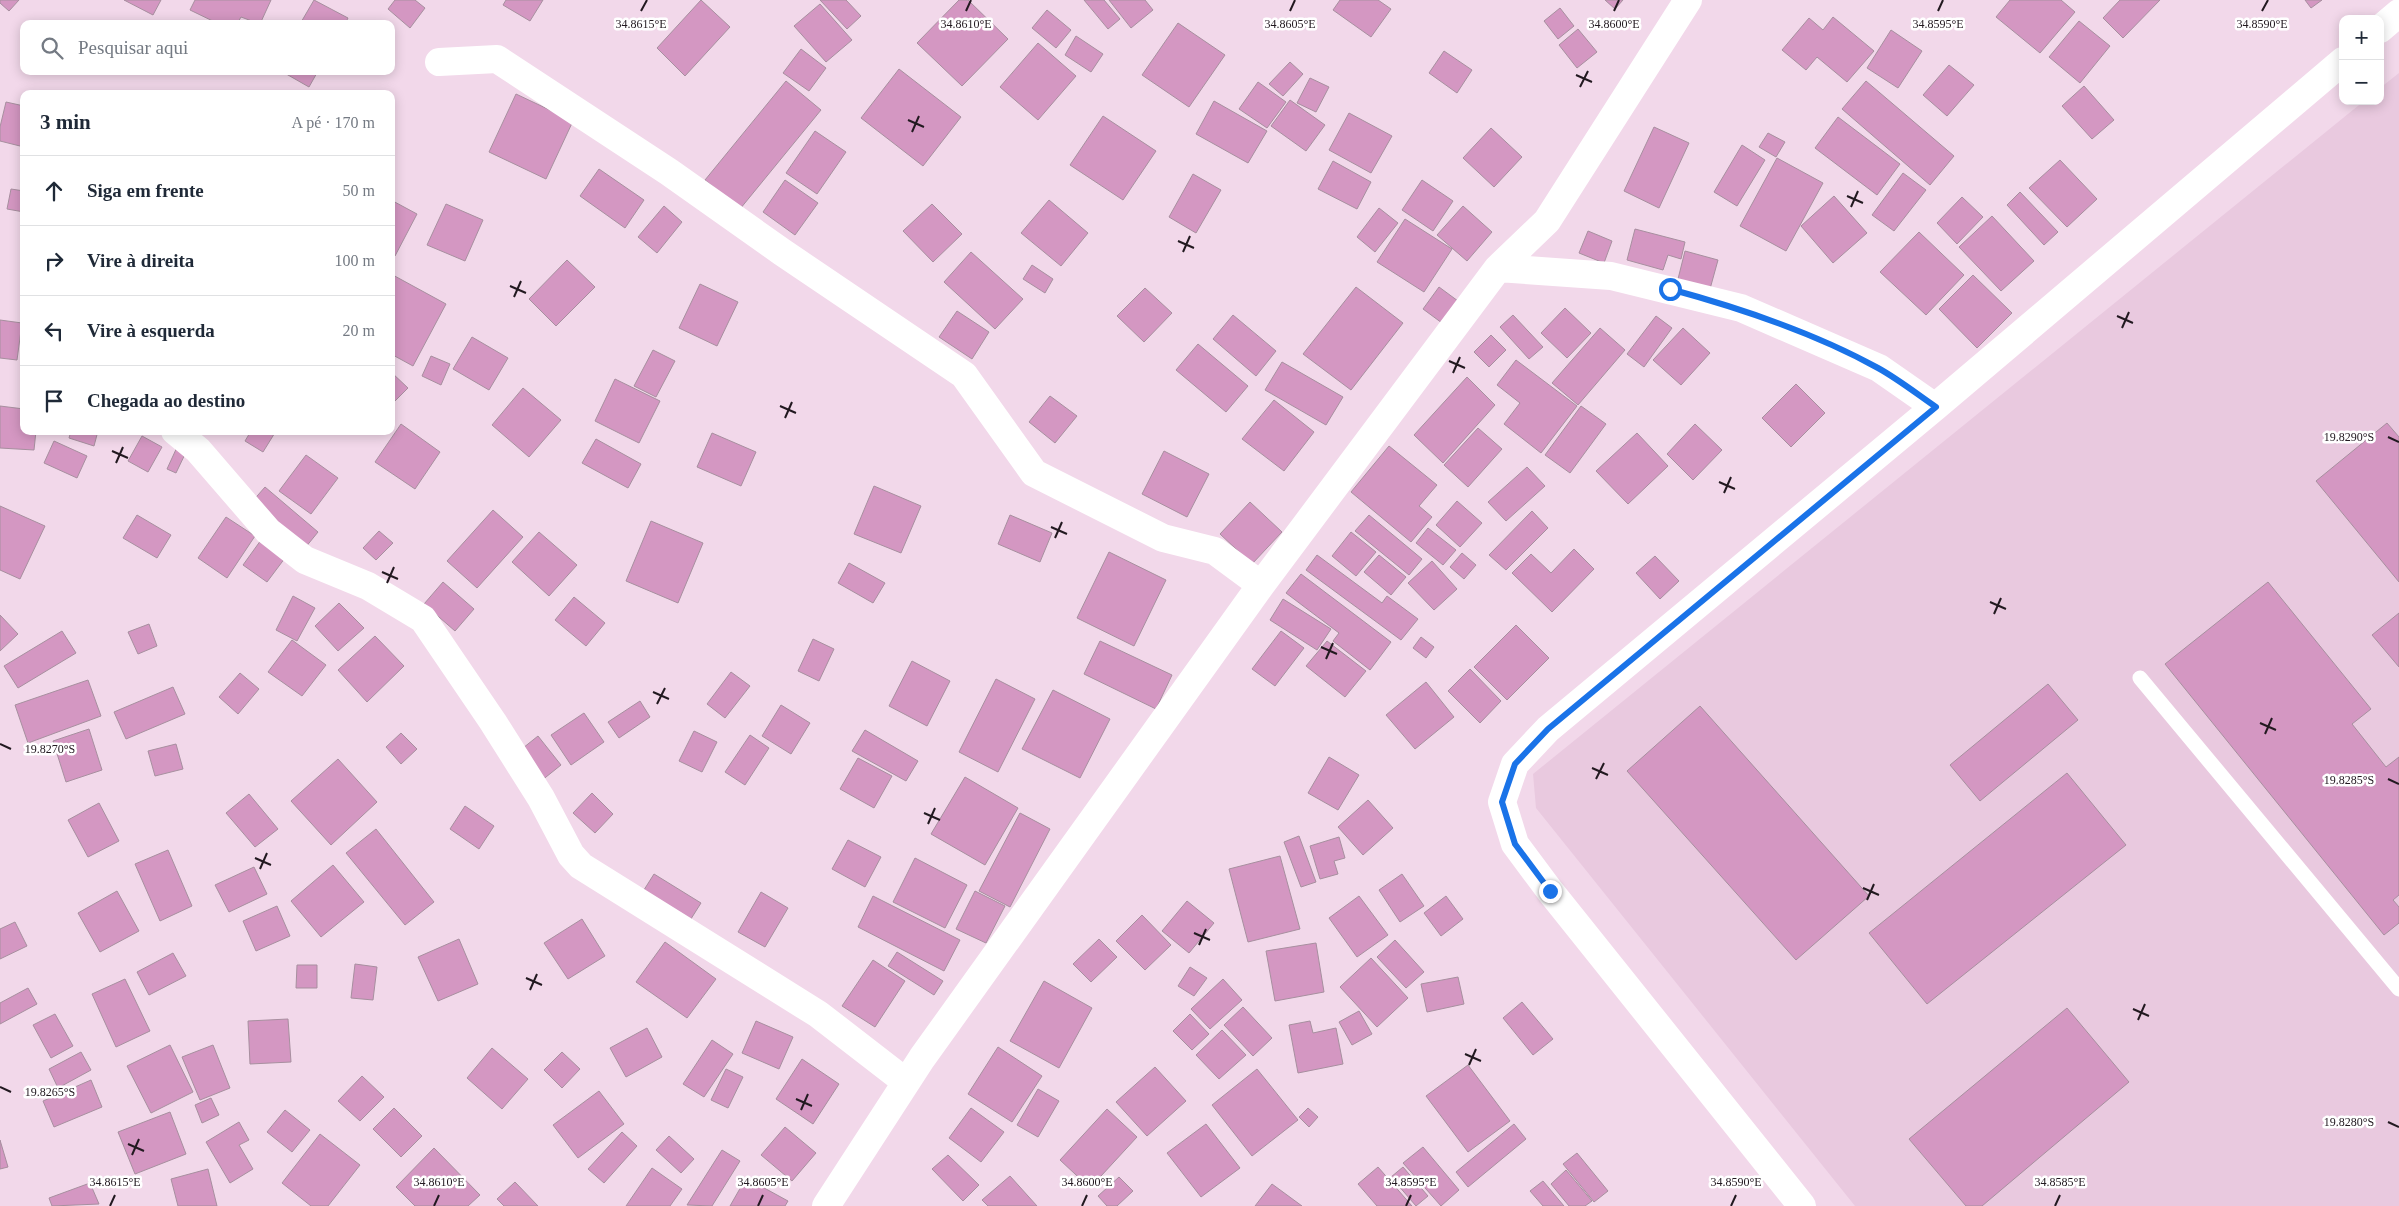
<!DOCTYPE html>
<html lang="pt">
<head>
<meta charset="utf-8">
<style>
  body { margin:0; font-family:Georgia,serif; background:#f2f2f3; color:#1f2937 }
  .controls { position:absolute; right:15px; top:15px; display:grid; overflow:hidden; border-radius:10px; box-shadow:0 2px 12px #0003 }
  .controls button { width:45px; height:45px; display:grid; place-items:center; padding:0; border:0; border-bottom:1px solid #e0e1e3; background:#fff; color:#1f2937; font:25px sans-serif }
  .stop { position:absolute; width:15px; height:15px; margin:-11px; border:4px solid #1a73e8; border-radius:50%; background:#fff }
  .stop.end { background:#1a73e8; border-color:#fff; box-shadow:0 1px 5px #0008 }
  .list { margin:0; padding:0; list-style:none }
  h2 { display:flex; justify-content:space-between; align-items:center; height:65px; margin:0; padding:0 20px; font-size:21px }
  h2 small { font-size:16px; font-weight:400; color:#747a83 }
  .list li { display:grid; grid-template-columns:32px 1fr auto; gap:15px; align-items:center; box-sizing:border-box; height:70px; padding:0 20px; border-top:1px solid #e0e1e3 }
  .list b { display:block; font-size:19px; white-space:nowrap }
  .list em { font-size:16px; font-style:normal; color:#747a83 }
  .icon { flex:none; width:28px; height:28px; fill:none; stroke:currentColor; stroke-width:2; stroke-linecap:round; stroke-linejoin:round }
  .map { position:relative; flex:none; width:2399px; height:1206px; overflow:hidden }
  .search { position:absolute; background:#fff; box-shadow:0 2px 12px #0003; left:20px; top:20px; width:375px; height:55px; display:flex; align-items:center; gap:12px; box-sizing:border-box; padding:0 18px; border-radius:10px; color:#747a83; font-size:19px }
  .panel { position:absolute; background:#fff; box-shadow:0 2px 12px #0003; left:20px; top:90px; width:375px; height:345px; border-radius:10px }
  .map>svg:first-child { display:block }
  .built { fill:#e9c9df }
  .building { fill:#d497c2; stroke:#a78f9f }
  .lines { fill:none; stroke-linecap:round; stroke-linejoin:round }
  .service { stroke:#fff; stroke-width:15 }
  .minor { stroke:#fff; stroke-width:28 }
  .route { stroke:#1a73e8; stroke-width:6 }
  .ticks { fill:none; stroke:#221920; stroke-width:2 }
  .ticks-label { font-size:12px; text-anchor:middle; fill:#221920; stroke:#fff; stroke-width:5; stroke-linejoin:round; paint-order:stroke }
</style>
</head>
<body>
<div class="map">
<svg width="2399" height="1206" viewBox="0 0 2399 1206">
  <rect width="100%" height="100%" fill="#f2d8ea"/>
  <path class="built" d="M2399 73V1206H1855L1536 808 1533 774 2364 101H2380V88Z"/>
  <path class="building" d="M0 0H19L9 11 0 3Z
    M124 0H161L153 15Z
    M195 0H271L260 24 241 17 237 24H219L190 10Z
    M314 0 348 18 345 24H300Z
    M395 0H415L425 8 410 28 388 9Z
    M506 0H543L530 21 503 5Z
    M701 0 730 27 685 76 657 48Z
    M820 0H846L861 16 847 29Z
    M959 0H968L1008 39 962 86 917 43Z
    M1084 0H1104L1120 19 1108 29Z
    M1109 0H1145L1153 10 1131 28Z
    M1340 0H1378L1391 9 1371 37 1333 10Z
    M1605 0H1623L1615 9Z
    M2010 0H2061L2075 12 2040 53 1996 17Z
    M2120 0H2160L2123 38 2103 18Z
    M2305 0H2322L2311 8Z
    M820 4 852 40 826 62 794 26Z
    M1560 8 1574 26 1558 39 1544 21Z
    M1047 10 1071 30 1056 48 1032 28Z
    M1833 17 1874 51 1847 82 1817 57 1806 70 1782 50 1809 18 1823 30Z
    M2079 21 2110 46 2080 83 2049 57Z
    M1178 23 1225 55 1189 107 1142 75Z
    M1578 29 1597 52 1577 68 1559 45Z
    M1891 30 1922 51 1898 88 1867 68Z
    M1076 36 1103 54 1091 72 1065 55Z
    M1038 43 1076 76 1038 120 1000 87Z
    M801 49 826 68 809 91 783 73Z
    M1444 51 1472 70 1457 93 1429 73Z
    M1290 62 1303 74 1283 96 1269 84Z
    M1949 65 1974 85 1947 116 1923 95Z
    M899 69 961 117 923 166 861 118Z
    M281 71H318L309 87Z
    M1310 78 1329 87 1316 112 1297 103Z
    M786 81 821 110 740 209 705 180Z
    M1866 81 1954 156 1930 185 1842 109Z
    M1258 82 1286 102 1267 128 1239 109Z
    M2084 86 2114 120 2092 139 2062 106Z
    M516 94 573 121 546 179 489 152Z
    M1290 100 1325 125 1306 151 1271 126Z
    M1214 101 1267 131 1248 163 1196 134Z
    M6 102 24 106V147L0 141V127Z
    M1349 113 1392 136 1371 173 1329 150Z
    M1103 116 1156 151 1123 200 1070 165Z
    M1838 117 1900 164 1877 195 1815 148Z
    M1654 127 1689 143 1659 208 1624 191Z
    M1491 128 1522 157 1494 187 1463 158Z
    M815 131 846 152 817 194 786 173Z
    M1768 133 1785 142 1776 157 1759 147Z
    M1742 145 1765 160 1737 206 1714 192Z
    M1777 158 1823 183 1786 251 1740 226Z
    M2060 160 2097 199 2067 227 2029 188Z
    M1333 161 1371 182 1357 209 1318 189Z
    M599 169 644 200 625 228 580 196Z
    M1903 173 1926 190 1894 231 1872 215Z
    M1193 174 1221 190 1196 233 1169 217Z
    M785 180 818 203 795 235 763 212Z
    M1422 180 1453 201 1433 231 1402 210Z
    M11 189 24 191V212L7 209Z
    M2020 192 2058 232 2044 245 2007 205Z
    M1834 196 1867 233 1833 263 1801 226Z
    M1962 197 1983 217 1957 244 1937 223Z
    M391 200 417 214 395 256 391 254Z
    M1049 200 1088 233 1061 266 1021 233Z
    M446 204 483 220 465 261 427 245Z
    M932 204 962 234 933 262 903 231Z
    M664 206 682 222 657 253 638 237Z
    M1463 206 1492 232 1467 261 1437 235Z
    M1379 208 1398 223 1375 252 1357 237Z
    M1992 216 2034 261 2001 291 1959 247Z
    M1405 219 1452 249 1424 292 1377 262Z
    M1635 229 1685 242 1681 259 1668 255 1663 270 1627 260Z
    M1588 231 1612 241 1604 263 1579 253Z
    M1919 232 1964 275 1926 315 1880 272Z
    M1685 251 1718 260 1710 289 1678 279Z
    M971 252 1023 299 995 329 944 282Z
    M567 260 595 287 556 326 529 299Z
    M1032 265 1053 279 1045 293 1023 279Z
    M391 274 446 304 413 366 391 354Z
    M1973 275 2012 313 1977 348 1939 309Z
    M700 284 738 302 717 346 679 328Z
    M1356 287 1403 323 1351 390 1303 354Z
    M1439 287 1458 301 1442 323 1423 309Z
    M1145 288 1172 313 1144 342 1117 316Z
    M1565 308 1591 333 1567 358 1541 333Z
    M957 311 989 332 972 359 939 337Z
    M1233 315 1276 351 1256 376 1213 339Z
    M1513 315 1543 347 1529 359 1500 327Z
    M1656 316 1672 328 1644 367 1627 354Z
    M0 320 22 323 17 360 0 358Z
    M1600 328 1625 350 1578 405 1552 383Z
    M1683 328 1710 353 1681 385 1653 360Z
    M1491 335 1506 350 1489 367 1474 352Z
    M472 337 508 358 489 390 453 369Z
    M1198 344 1248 386 1226 412 1176 370Z
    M653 350 675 361 656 397 634 386Z
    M431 356 450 364 441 385 422 376Z
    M1516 360 1577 406 1541 453 1504 424 1520 403 1497 385Z
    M1282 362 1343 397 1326 425 1265 390Z
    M391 372 408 388 391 405Z
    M1467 377 1495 405 1443 463 1414 435Z
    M615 379 660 401 639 443 595 421Z
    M1796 384 1825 413 1791 447 1762 418Z
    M523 388 561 420 529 457 492 425Z
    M1050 396 1077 416 1055 443 1029 422Z
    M1274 400 1314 432 1284 471 1242 439Z
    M0 406 24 409V431H36L34 450 0 448Z
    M1581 406 1606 424 1570 473 1545 455Z
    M2387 423 2399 437V582L2316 481Z
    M401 424 440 452 415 489 375 462Z
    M1695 424 1722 450 1693 480 1667 454Z
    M1478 428 1502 449 1468 487 1444 465Z
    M71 431H98L94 446 69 438Z
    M251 431H276L263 452 245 441Z
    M712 433 756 452 741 486 697 467Z
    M1637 433 1668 466 1628 504 1596 471Z
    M142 436 162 447 148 472 128 461Z
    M596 439 641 464 628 488 582 463Z
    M54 441 87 456 77 478 44 463Z
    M178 445 187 450 176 473 167 469Z
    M1389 446 1437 485 1419 506 1432 517 1411 542 1351 492Z
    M1164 451 1209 474 1187 517 1142 494Z
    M306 455 338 478 311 514 279 491Z
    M1527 467 1545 486 1506 521 1488 502Z
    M874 486 921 506 901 553 854 534Z
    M265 487 318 532 305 548 251 503Z
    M1457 501 1482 523 1460 547 1436 525Z
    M1250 502 1282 532 1252 564 1220 534Z
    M0 506 45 526 20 579 0 570Z
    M493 510 523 537 477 588 447 561Z
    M1532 511 1548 528 1506 570 1489 555Z
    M137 515 171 535 157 558 123 538Z
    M1010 515 1052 533 1040 562 998 544Z
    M1369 515 1422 559 1409 575 1355 531Z
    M226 517 255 536 227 578 198 558Z
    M651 521 703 543 678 603 626 581Z
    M1428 528 1456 550 1443 565 1416 543Z
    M379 531 393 543 376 560 363 548Z
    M539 532 577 565 549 596 512 562Z
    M1351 532 1376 552 1356 576 1332 556Z
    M261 540 285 558 267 582 243 565Z
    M1574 549 1594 569 1552 612 1512 573 1531 554 1551 573Z
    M1109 552 1166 580 1134 646 1077 618Z
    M1462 553 1476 565 1464 579 1450 567Z
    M1317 555 1382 603 1387 596 1418 619 1401 640 1306 570Z
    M1379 555 1406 577 1391 595 1364 572Z
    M1655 556 1679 581 1660 599 1636 573Z
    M1432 561 1457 589 1434 610 1408 583Z
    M849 563 885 583 873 603 838 583Z
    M1301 574 1391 642 1370 670 1333 641 1339 633 1286 593Z
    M443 582 474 609 455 631 424 604Z
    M2268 582 2371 709 2352 724 2386 767 2399 757V895L2393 900 2399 907V923L2384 935 2165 664Z
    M293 596 315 608 297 641 276 630Z
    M574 597 605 623 586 646 555 620Z
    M1283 599 1331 629 1317 650 1270 620Z
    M339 603 364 628 338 651 315 626Z
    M2399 613V667L2372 635Z
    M0 615 18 634 0 651Z
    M149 624 157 646 138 654 128 632Z
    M1516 625 1549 658 1507 700 1474 667Z
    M62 631 76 653 18 688 4 666Z
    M1281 631 1304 648 1275 686 1252 669Z
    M375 636 404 666 367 702 338 670Z
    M1421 637 1434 647 1426 658 1413 648Z
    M813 639 834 649 819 681 798 671Z
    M292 640 326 665 302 696 268 672Z
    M1100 641 1172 675 1156 709 1084 674Z
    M1327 641 1366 671 1345 697 1306 666Z
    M912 661 950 681 927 726 889 706Z
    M1470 669 1501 701 1480 723 1448 691Z
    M731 672 750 686 725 718 707 704Z
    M240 673 259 689 238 714 219 697Z
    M996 679 1035 699 998 772 959 752Z
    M88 680 101 716 28 743 15 705Z
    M1426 682 1454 717 1415 749 1386 715Z
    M2048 684 2078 720 1980 801 1950 765Z
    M173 687 185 714 126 739 114 712Z
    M1053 690 1110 719 1080 778 1022 749Z
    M640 701 650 717 619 738 608 722Z
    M781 705 810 723 791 754 762 736Z
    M1700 706 1869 896 1796 960 1627 771Z
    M584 713 604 742 571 765 551 735Z
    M89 729 102 770 66 782 53 741Z
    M865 730 918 761 906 781 852 751Z
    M694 731 717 742 702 772 679 761Z
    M401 733 417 749 401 764 386 747Z
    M750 735 769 748 745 785 725 772Z
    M538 736 561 765 541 781 518 752Z
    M176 744 183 769 155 776 148 751Z
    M1329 757 1359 775 1338 810 1308 793Z
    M858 758 892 776 874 808 840 789Z
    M338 759 377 802 331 845 291 801Z
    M2067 773 2126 845 1927 1004 1869 933Z
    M965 777 1018 808 985 865 931 834Z
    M592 793 613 814 595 833 573 813Z
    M249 794 278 829 255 847 226 813Z
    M1368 800 1393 828 1363 855 1338 827Z
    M99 803 119 841 88 857 68 820Z
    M465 806 494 826 479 849 450 829Z
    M1020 813 1050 829 1010 907 979 891Z
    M376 829 434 902 405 925 346 853Z
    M1299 836 1316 882 1301 887 1284 842Z
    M1339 837 1345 858 1334 861 1338 874 1320 879 1310 846Z
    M848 840 881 857 865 887 832 869Z
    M168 850 192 906 160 921 135 864Z
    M1280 856 1300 929 1248 942 1229 869Z
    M915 858 967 885 945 928 893 902Z
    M333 865 364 902 321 937 291 901Z
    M254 867 267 894 229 912 215 885Z
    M654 874 701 903 689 922 642 893Z
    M1402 874 1424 906 1400 922 1379 890Z
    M117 891 139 931 100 952 78 913Z
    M975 891 1005 906 986 943 956 929Z
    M761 892 788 908 765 947 738 932Z
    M873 896 960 940 944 971 858 927Z
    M1359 896 1388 935 1357 957 1329 918Z
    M1446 896 1463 919 1441 936 1424 913Z
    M1187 901 1214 923 1189 953 1162 931Z
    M277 906 290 936 256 951 243 921Z
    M1142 915 1171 945 1145 970 1116 941Z
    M582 919 605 956 568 979 544 943Z
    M15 922 27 946 0 959V929Z
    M459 939 478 984 438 1001 418 957Z
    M1099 939 1117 957 1091 982 1073 964Z
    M1395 940 1424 972 1406 988 1377 957Z
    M665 942 716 979 687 1018 636 982Z
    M1316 943 1324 992 1275 1001 1266 951Z
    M897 952 943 981 934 995 888 966Z
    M173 953 186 976 149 995 137 972Z
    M1371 958 1408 998 1377 1027 1340 987Z
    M873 960 905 981 875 1027 842 1006Z
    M355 964 377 967 373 1000 351 998Z
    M297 965H317V988H296Z
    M1190 967 1207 978 1194 996 1178 986Z
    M1458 977 1464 1004 1427 1012 1421 984Z
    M125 979 150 1031 116 1047 92 994Z
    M1223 979 1242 1000 1210 1029 1191 1009Z
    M1044 981 1092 1008 1059 1068 1010 1041Z
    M28 988 37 1004 0 1024V1003Z
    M1522 1002 1553 1039 1533 1055 1503 1018Z
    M1243 1007 1272 1038 1253 1056 1224 1025Z
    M2067 1008 2129 1082 1982 1206H1966L1909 1139Z
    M1359 1011 1372 1034 1352 1045 1339 1022Z
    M55 1014 73 1046 51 1058 33 1025Z
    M1190 1014 1209 1034 1192 1050 1173 1031Z
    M288 1019 291 1062 250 1064 248 1021Z
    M756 1021 793 1037 779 1069 742 1053Z
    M1310 1021 1313 1033 1336 1028 1343 1064 1298 1073 1289 1025Z
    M647 1028 662 1057 626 1077 610 1048Z
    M1222 1030 1246 1055 1219 1079 1196 1055Z
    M712 1040 733 1054 704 1097 683 1084Z
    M170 1045 193 1092 151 1113 127 1066Z
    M213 1045 230 1088 200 1100 182 1057Z
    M998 1047 1042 1076 1012 1122 968 1094Z
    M492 1048 528 1079 502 1109 467 1078Z
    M81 1052 91 1070 58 1088 49 1069Z
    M562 1052 580 1069 562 1088 544 1070Z
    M802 1059 839 1084 813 1124 776 1099Z
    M1468 1065 1510 1121 1468 1152 1426 1096Z
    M1155 1067 1186 1101 1147 1136 1116 1102Z
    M726 1069 743 1077 728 1108 711 1100Z
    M1257 1069 1298 1120 1252 1156 1212 1105Z
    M362 1076 384 1097 360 1121 338 1101Z
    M91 1080 102 1107 54 1127 43 1101Z
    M1038 1089 1059 1101 1038 1137 1017 1125Z
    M599 1091 624 1124 578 1158 553 1125Z
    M211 1098 219 1115 202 1123 195 1105Z
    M394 1108 422 1136 401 1157 373 1129Z
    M971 1108 1004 1132 981 1162 949 1138Z
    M1308 1108 1318 1117 1309 1127 1299 1117Z
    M1107 1109 1137 1137 1090 1188 1060 1160Z
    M285 1110 310 1130 292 1152 267 1132Z
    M170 1112 186 1154 135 1174 118 1132Z
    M239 1122 249 1140 239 1145 253 1169 230 1183 206 1142Z
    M1206 1124 1240 1168 1201 1197 1167 1153Z
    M1514 1124 1526 1139 1468 1187 1456 1172Z
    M785 1127 816 1153 792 1181 761 1155Z
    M622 1132 637 1146 604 1183 588 1169Z
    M320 1134 360 1165 328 1206H311L282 1183Z
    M669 1136 694 1159 681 1173 656 1150Z
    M0 1140 8 1167 0 1169Z
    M1423 1147 1459 1190 1441 1206 1403 1163Z
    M434 1148 480 1195 468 1206H415L396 1187Z
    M722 1150 740 1161 712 1206 687 1205Z
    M1577 1153 1608 1191 1594 1202 1563 1164Z
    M948 1155 979 1185 963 1201 932 1169Z
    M1378 1167 1412 1206H1377L1358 1184Z
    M1403 1167 1428 1196 1416 1206 1391 1177Z
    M652 1168 682 1189 670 1206H626Z
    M208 1169 217 1206H178L171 1179Z
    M1566 1170 1592 1201 1585 1206H1569L1551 1184Z
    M1010 1176 1037 1206H988L982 1200Z
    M1119 1177 1133 1191 1117 1206H1107L1098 1196Z
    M746 1178 788 1201 785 1206H730Z
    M1543 1181 1564 1206H1543L1530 1191Z
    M515 1182 538 1206H504L497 1199Z
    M90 1183 99 1204 52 1206 49 1198Z
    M1272 1184 1302 1206H1255Z"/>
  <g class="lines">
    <path class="service" d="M2140 678 2399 989"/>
    <path class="minor" d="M2380 29 2399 13
      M439 62 497 59 669 172 782 252 964 375 1034 473 1163 538 1215 551 1261 585
      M1498 268 1611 276 1741 308 1879 368 1935 407
      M175 431 198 450 268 531 305 560 368 586 423 619 493 722 541 798 571 855 581 866 818 1014 906 1082
      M826 1206 922 1058 1261 585 1498 268 1547 221 1688 0
      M1802 1206 1550 891 1515 844 1502 802 1515 764 1548 729 1935 407 2343 61"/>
  </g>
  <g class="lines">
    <path class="route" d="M1550 891 1515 844 1502 802 1515 764 1548 729 1936 407C1917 394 1898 379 1878 368 1815 333 1740 308 1670 289"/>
  </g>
  <path class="ticks" d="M641 11 647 0M966 11 971 0M1290 11 1295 0M1614 11 1619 0M1938 11 1943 0M2262 11 2268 0M1576 75 1592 82M1580 87 1588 71M908 120 924 127M912 132 919 116M1847 196 1863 203M1851 207 1858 191M1178 241 1194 248M1183 252 1190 236M510 286 526 293M514 297 521 281M2117 316 2133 323M2122 328 2129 312M1449 361 1465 368M1453 373 1460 357M780 406 796 413M785 418 792 402M2388 437 2399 442M112 451 128 458M116 463 123 447M1719 482 1735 489M1724 493 1731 477M1051 527 1067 534M1055 538 1062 522M382 572 398 579M387 583 394 567M1990 602 2006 609M1994 614 2001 598M1321 647 1337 654M1326 659 1333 643M653 692 669 699M657 704 665 688M2260 723 2276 730M2265 734 2272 718M0 744 11 749M1592 768 1608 775M1596 779 1604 763M2388 779 2399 784M924 813 940 820M928 824 935 808M255 858 271 865M260 869 267 853M1863 888 1879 895M1867 900 1874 884M1194 933 1210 940M1199 945 1206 929M526 978 542 985M530 990 537 974M2133 1009 2149 1016M2138 1020 2145 1004M1465 1054 1481 1061M1469 1065 1476 1049M0 1087 11 1092M796 1099 812 1106M801 1110 808 1094M2388 1122 2399 1127M128 1144 144 1151M132 1155 139 1139M110 1206 115 1195M434 1206 439 1195M758 1206 763 1195M1082 1206 1087 1195M1406 1206 1411 1195M1731 1206 1736 1195M2055 1206 2060 1195"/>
  <g class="ticks-label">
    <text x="1938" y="28">34.8595°E</text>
    <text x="641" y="28">34.8615°E</text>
    <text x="966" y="28">34.8610°E</text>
    <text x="1290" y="28">34.8605°E</text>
    <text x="1614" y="28">34.8600°E</text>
    <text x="2262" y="28">34.8590°E</text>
    <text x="2349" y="441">19.8290°S</text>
    <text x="50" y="753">19.8270°S</text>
    <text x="2349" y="784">19.8285°S</text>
    <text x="50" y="1096">19.8265°S</text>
    <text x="2349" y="1126">19.8280°S</text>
    <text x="115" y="1186">34.8615°E</text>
    <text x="439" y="1186">34.8610°E</text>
    <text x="763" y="1186">34.8605°E</text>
    <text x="1087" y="1186">34.8600°E</text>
    <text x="1411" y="1186">34.8595°E</text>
    <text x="1736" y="1186">34.8590°E</text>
    <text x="2060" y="1186">34.8585°E</text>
  </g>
</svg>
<div class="controls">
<button>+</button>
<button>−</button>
</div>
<div class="stop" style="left:1670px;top:289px"></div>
<div class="stop end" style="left:1550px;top:891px"></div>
<div class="search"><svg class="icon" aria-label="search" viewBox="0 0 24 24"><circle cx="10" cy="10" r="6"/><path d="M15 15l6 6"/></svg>Pesquisar aqui</div>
<section class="panel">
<h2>3 min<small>A pé · 170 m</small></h2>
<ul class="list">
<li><svg class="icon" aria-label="ahead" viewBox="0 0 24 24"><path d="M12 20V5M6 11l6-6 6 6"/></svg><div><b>Siga em frente</b></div><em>50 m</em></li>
<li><svg class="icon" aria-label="right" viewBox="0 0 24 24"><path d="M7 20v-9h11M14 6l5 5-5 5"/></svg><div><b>Vire à direita</b></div><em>100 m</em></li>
<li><svg class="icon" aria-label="left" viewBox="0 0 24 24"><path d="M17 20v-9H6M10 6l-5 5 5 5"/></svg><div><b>Vire à esquerda</b></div><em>20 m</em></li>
<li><svg class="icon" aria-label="arrive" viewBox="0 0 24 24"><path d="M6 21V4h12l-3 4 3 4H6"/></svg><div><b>Chegada ao destino</b></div></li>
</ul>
</section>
</div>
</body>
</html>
